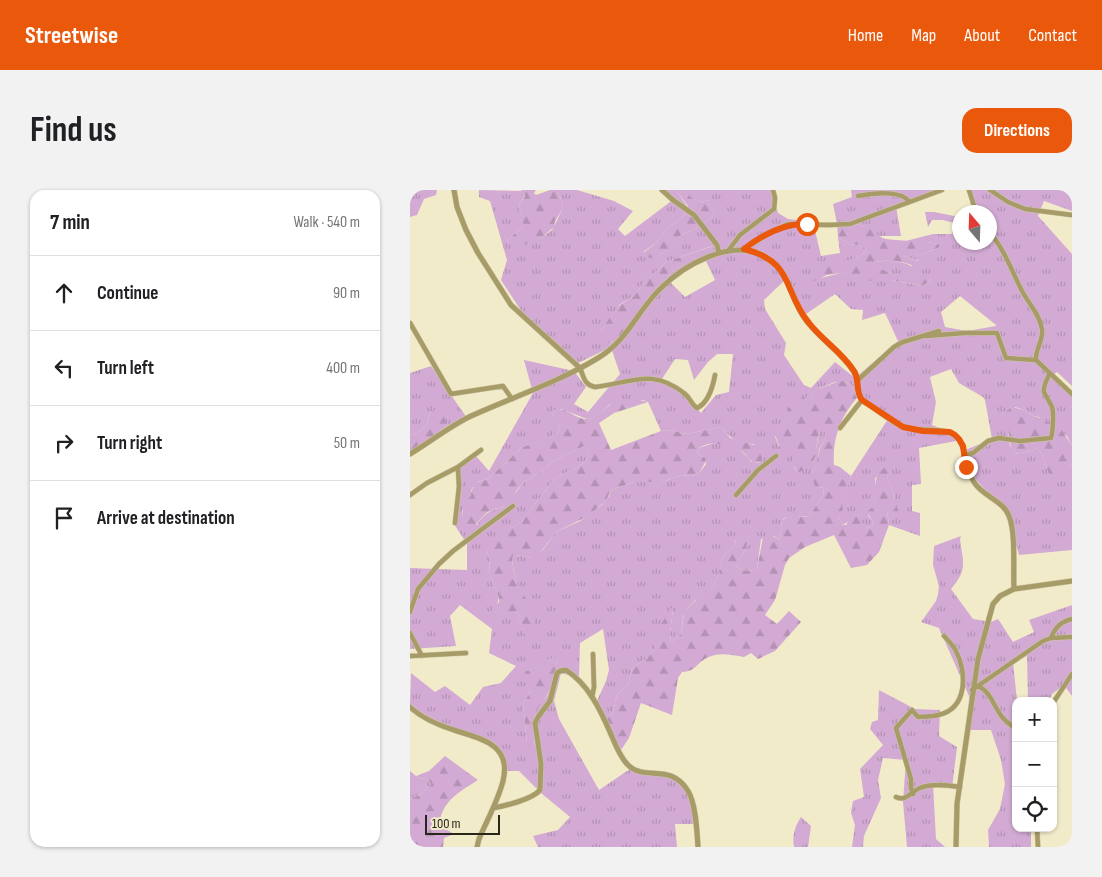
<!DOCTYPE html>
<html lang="en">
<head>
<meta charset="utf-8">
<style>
  body { margin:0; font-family:"Sofia Sans Condensed",sans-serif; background:#f2f2f2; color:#202124 }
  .controls { position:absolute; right:15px; bottom:15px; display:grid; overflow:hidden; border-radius:10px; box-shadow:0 1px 4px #0004 }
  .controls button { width:45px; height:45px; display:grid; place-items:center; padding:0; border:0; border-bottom:1px solid #e0e0e0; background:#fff; color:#202124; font:25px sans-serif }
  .compass { position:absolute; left:542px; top:15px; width:45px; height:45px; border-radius:50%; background:#fff; box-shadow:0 1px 4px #0004; rotate:341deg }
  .scale { position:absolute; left:15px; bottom:12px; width:75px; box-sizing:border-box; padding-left:5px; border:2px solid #29261a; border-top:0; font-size:14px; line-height:18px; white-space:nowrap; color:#29261a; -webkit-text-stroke:4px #f2ebca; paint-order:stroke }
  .stop { position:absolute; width:15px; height:15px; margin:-11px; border:4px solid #ea580c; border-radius:50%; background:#fff }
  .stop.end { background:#ea580c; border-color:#fff; box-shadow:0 1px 5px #0008 }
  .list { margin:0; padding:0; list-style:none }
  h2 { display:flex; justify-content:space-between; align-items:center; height:65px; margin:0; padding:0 20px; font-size:21px }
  h2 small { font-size:16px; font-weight:400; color:#757577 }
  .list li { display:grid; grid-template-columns:32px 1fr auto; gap:15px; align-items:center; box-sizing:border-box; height:75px; padding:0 20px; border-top:1px solid #e0e0e0 }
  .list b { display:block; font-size:19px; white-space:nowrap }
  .list em { font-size:16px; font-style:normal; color:#757577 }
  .icon { flex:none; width:28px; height:28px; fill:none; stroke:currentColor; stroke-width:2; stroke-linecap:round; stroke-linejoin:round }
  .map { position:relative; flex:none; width:662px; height:657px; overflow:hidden; border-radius:15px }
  header { display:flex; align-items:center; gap:30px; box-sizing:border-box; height:70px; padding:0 25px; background:#ea580c; color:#fff }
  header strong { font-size:24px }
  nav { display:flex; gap:28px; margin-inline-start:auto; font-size:18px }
  .intro { display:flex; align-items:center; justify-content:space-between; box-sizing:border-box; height:120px; padding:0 30px }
  h1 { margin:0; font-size:35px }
  .button { padding:12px 22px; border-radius:15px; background:#ea580c; color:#fff; font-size:18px; font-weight:700 }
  main { display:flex; gap:30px; padding:0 30px }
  aside { flex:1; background:#fff; border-radius:15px; box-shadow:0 1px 4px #0004 }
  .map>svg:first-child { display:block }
  .grass { fill:url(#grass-tufts); fill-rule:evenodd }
  .forest { fill:url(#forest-firs) }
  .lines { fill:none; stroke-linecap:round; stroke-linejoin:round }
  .minor-casing { stroke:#cec8aa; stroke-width:5.5 }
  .tertiary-casing { stroke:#cec8aa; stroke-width:6 }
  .minor { stroke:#a79b67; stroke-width:4.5 }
  .tertiary { stroke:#a79b67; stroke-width:5 }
  .route { stroke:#ea580c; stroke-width:6 }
</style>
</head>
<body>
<header>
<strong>Streetwise</strong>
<nav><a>Home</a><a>Map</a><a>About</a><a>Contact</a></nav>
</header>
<div class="intro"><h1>Find us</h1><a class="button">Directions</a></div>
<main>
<aside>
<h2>7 min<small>Walk · 540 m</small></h2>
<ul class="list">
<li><svg class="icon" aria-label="ahead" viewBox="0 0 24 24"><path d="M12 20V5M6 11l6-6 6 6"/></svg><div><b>Continue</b></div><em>90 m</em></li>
<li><svg class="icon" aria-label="left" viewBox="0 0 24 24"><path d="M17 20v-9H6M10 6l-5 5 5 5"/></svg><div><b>Turn left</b></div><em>400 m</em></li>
<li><svg class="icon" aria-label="right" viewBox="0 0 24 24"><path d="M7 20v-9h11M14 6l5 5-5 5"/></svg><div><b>Turn right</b></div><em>50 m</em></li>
<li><svg class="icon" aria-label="arrive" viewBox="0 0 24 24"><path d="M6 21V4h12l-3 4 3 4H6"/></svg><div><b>Arrive at destination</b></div></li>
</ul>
</aside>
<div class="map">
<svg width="662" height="657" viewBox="0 0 662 657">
  <defs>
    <pattern id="grass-tufts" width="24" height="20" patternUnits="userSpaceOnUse" patternTransform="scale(1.25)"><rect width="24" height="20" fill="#d2aad3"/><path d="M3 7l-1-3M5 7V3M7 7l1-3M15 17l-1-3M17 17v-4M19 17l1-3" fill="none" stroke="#b492b5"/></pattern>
    <pattern id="forest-firs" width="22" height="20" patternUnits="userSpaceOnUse" patternTransform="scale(1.25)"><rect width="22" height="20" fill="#d2aad3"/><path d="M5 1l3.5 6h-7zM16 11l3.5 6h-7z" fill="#b492b5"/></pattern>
  </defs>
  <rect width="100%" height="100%" fill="#f2ebca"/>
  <path class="grass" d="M0 0H27L26 5 14 9 7 25 0 27Z
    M69 0 113 1 115 5 108 17 113 27V37L97 50 112 55 132 47 142 40 152 20 153 14 146 0H167L204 11 223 21 208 39 215 46 264 9 255 0H266L279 19 278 22 256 40 247 52 233 62 246 67 256 61 271 45 288 37 302 27 305 21 299 10 290 12 276 5 277 0H362L368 23 378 29 403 32 411 66 430 63 428 47 439 54 448 55 457 59 456 62 449 67 398 85 411 88 431 83 454 90H481L512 96 520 91 521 89 482 84 460 74C470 69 492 71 501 76L509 71 493 66 495 63 511 65 528 58 527 54 517 52H492L523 44H542L544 33 533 30H522L518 37 515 22H524L549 27 550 52H580V22H566L560 0H662V21L634 11 628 26 662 64V196L647 182 642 186 662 205V256L657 246 645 237 629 227 623 226 615 220 605 217C600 232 594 249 604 264L621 261 627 258 632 264 639 285 658 276 662 275V360L609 365 597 323 567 291 556 275 553 261 582 249 575 210 573 207 549 193 541 179 520 187 526 212 522 235 547 245 546 251 509 258 511 294 502 295V321L510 323V346L479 335 477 321 484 325 485 307 477 287 479 279 465 288V315L458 325 462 330 463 336 457 338 450 331 448 325 433 335 428 327 441 286 480 226 447 208 441 195 436 192H425L410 198 402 205 399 206 377 221V230L365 247 369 256H388L384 277 387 283 404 271 409 243 412 240 415 242C417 251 411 253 409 260 407 271 409 273 402 283L409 297 414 298 413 306 399 326 374 328 372 330 370 350 364 346 351 349 347 379C341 382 331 381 326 376V373L335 361 339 346 326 349 325 354 313 367 309 385 302 398C294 401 275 418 273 427 272 432 272 438 271 444L261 453 260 443 263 420 256 428 245 446V459L236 469 222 478 218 495 207 504 203 523 195 530 187 511 196 491 199 480 193 439 170 453 169 488 151 483 144 511 149 529 189 600 220 579 266 588 281 606 284 634H265L267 657H128L123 646 148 640 160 627 131 603 109 581H95C92 570 87 563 79 554L12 526 0 514 1 483 25 502 35 496 60 515 73 497 91 493 106 476 79 463 82 439 50 415 40 426 46 456 0 459V378L57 380V354L44 334 47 313V274L66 266 79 281 123 203 114 170 164 181 176 197 164 214 178 222 210 184 201 157 168 173 112 122 91 90 97 70 80 11 69 7ZM305 55C297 67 276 71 263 80L206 151 196 154 190 142 209 115 224 106 232 95 256 72ZM294 67 305 90 275 107 259 91ZM376 89 396 124 425 104 441 119 453 120 452 130 475 123 488 151 445 188 425 172 401 198 394 195 374 165 376 153 355 119 354 110ZM550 106 586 135V136L557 141 535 137 531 122ZM307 164H323L319 202 306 205 291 223C274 202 278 201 250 192L265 169 278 170 284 190 298 172ZM218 210H233L238 212 251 241 261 240 276 244 312 237C322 251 327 252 344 254L349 273 341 272 339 268 327 258 304 253 289 258 287 263 295 268 296 274 293 278 289 283 282 286 271 285 252 292H224L201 300 199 306 192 315 170 331 146 342 132 361 121 368 106 365H103C101 381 109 403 120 415L115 444 107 421 85 423 89 407 80 387 79 366 76 362 102 338 112 331 145 288 168 277 177 270 179 264 177 256H174L142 272 136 278 114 292 94 317C81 319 74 324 67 335L53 327 52 320 60 307 62 298 67 292 78 289 111 258 140 247 149 241 150 238 142 223 151 219 177 229 185 228 199 215ZM147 471 141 498 137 506 129 515 126 522 124 560 117 553 113 514 120 502 117 494 116 481Z
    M441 0H525L486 16 491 46H468C460 36 439 30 427 33L423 14 442 7Z
    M21 176 57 228 37 236 29 218 20 222 17 234 10 241 0 246V183Z
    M551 346 550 349C553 373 558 379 541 399L563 429 581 432 588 429 603 452 624 442 619 430 662 415V506L654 495 642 504 639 511H618L617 466 603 472 607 511 606 638H621V657H579L578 640 590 619 595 594 591 570 581 540H558L559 506 529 438 511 432 526 411 528 404 529 396 523 375 524 356Z
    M469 500 505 519 530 520 529 546 547 557 542 598 523 594 526 649 535 657H497L493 612 496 570 473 568 468 590 471 608 454 646 453 657H442L445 635 441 623 443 611 454 607 450 579 473 555 460 539 462 532 468 530Z
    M0 581 6 586 7 588 17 589 21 594 11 604 0 610Z
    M391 627 401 636 398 657H384C382 646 385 636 391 627Z"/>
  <path class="forest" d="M111 0H126L124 3 126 5 140 0H146L153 14 152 20 145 31 144 37 132 47 112 56 97 50 113 37V27L108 17 115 6 114 3Z
    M266 0H277V5L290 12 299 10 302 11 305 21 302 27 288 37 271 45 259 59 251 64 246 67 240 68 233 63 247 52 256 40 278 22V16Z
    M430 32C441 32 454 35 464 41 468 44 470 48 476 49 493 52 514 49 530 55L528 58 511 65 495 64 493 66 511 72 508 77C503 76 500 74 495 73 486 71 469 69 461 74L482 84 521 88 520 91 512 96 481 90 461 91 449 90 431 83 417 85 400 93 397 90 398 85 403 82 449 67 456 62 457 59 448 55 439 54 428 47 427 33Z
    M306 55C296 68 277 71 263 80L206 151 196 154 191 153 189 145 190 142 207 117 224 106 232 95 256 72Z
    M433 191 441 195 447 208C430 227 422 250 424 275L430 277 441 286 432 316 433 319 428 327 433 335H436L442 325 446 323 457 338 463 336 462 330 457 322 465 315C466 300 461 283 478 276L481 277 477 287 483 301 489 324 484 325 477 322 479 335 469 362 457 375 441 378 424 345 395 357 379 368 375 375 365 410 355 425 367 434 379 421 391 432 365 461 348 469 341 463 334 467C322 465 310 462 299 467 286 472 288 481 272 482L268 488 262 525 231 513 219 548 209 563 195 530 203 523 207 504 218 495 222 478 236 469 245 459V441L254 430 258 422 261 418 263 420 260 443 261 453 271 444 274 422 286 410 289 402 302 398 309 385 313 367 325 354 327 346 336 342 339 346 335 361 326 373V376C331 381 341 382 347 379L353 347 361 345 370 350 372 330C379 325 390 328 399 326L413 306 414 298 405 296 401 285C408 274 406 274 409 262 411 253 417 251 415 242L412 241 409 243C403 264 412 272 387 283L382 271 388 256 371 257 369 255 365 245 377 230V221L380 216 389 209 402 205 408 199 427 192Z
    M226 209 238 212 204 223 189 233 201 260 251 241 261 240 276 244 312 237 320 248 351 257 353 263 351 272 343 273C333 261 332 260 316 256 304 253 301 252 289 258L287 263 295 268 296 271 289 283 282 286 271 285 252 292H224L201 300 196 311 178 326 146 342 126 368H121L106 365H103C101 379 106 391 112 403 114 407 118 411 121 415 127 423 124 437 120 445H115L107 421 96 424 80 422 89 412V407L80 387 79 366 76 362 90 346 112 331 145 288 168 277 177 270 179 264 177 257 174 256 142 272 136 278 114 292 106 301 103 308 97 316 84 319 76 323 64 337 56 339 53 327 52 312 60 307 64 293 78 289 111 258 143 245 149 241 150 238 142 223V220C156 215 165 230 178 229 188 228 192 220 200 215 207 209 218 210 226 209Z
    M29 217 33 222 37 236 0 263V246L10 241 17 234 20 222Z
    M602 217 615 220 623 226 634 229 645 237 651 239 662 256V275L658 276 651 283 642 286 639 285 632 264 627 258 621 261 604 264 601 259 598 238 592 224Z
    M141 468H146C149 478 143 496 137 505 134 511 129 514 127 521 122 532 125 548 124 560H122L117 553 113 514 120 502 113 486 116 481 128 477 135 470Z
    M35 566 68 590C49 602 32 611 29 635L44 644 34 648 33 657H0V610L11 604 21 594 17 589 7 588 6 586 19 581Z"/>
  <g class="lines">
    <defs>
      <path id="minor" d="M559 0 566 22
        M580 0 598 12 615 19 662 25
        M448 6C462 3 493 0 499 12
        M580 43C595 60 602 82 612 101 619 114 630 125 632 139 634 150 625 159 626 170L662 204
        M334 59 361 42 378 34 419 35 440 34 532 0
        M318 61 330 45 364 19 365 8 363 0
        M0 133 41 204 93 196 102 209
        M516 146 555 143H587L596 168 626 170
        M170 178C174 187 174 195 185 197 221 193 242 177 275 204 280 208 282 215 287 218 298 213 303 196 305 185
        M447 191 484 157 493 152 529 141
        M430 238 452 210
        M554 265 563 263 578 251 589 248 610 251 641 248C643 241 644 223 642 217 640 212 636 207 634 202 633 196 637 189 640 183
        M48 277 71 260
        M0 305 17 293 48 277 49 297 45 333
        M326 305 348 280 366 266
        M0 422 8 399 29 374 43 361 103 316
        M0 443 12 466
        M641 448C645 437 651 432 662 429
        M0 466 56 463
        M568 496C586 504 583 527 606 538
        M562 500 633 451 641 448 662 447
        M182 507 184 497 183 464
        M643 513 662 484
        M503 604 501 598V589L486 538 502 520 508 527C515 526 522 527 528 525 558 519 557 482 546 461 543 455 538 450 534 446
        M486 607C496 612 502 601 510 598 521 593 538 595 550 597
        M627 638 628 657
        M662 657V656"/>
      <path id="tertiary" d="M44 0 47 17 56 40 68 63 101 115 170 178
        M252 0 263 10 284 25 307 55 309 63
        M0 264C20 252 40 236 61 226 103 207 149 192 188 168 218 150 227 121 251 98 274 75 320 49 352 65 380 80 379 103 393 126 407 148 431 160 444 182 450 191 445 201 452 210 466 218 480 232 494 237 508 242 534 238 543 244 557 252 555 278 564 292 572 306 594 311 599 326 606 342 603 380 604 399L590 406 583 414 568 469 547 614 546 657
        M604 399 662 391
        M0 517C13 529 28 535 44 540 71 549 102 554 93 591 88 611 77 630 69 649L67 657
        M83 618C95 616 123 609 130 600L131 574 125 533 128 527 140 511 147 483 150 481 156 480C178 494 190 519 200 542 205 553 209 566 218 575 235 592 260 572 278 601 286 614 287 642 288 657"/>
    </defs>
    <use href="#minor" class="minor-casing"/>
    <use href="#tertiary" class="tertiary-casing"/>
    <use href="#minor" class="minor"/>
    <use href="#tertiary" class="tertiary"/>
  </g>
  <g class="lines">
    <path class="route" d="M397 34C373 33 352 45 334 59 385 72 372 100 399 133 413 151 432 162 444 181 450 190 445 201 452 210L493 237 513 241 540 242 545 245 549 249 553 256 556 277"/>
  </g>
</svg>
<div class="controls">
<button>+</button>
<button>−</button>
<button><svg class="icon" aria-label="locate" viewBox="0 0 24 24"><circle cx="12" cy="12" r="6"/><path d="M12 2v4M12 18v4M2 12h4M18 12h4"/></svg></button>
</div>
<svg class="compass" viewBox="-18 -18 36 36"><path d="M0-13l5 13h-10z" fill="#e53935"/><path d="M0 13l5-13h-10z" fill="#757577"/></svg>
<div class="scale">100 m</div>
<div class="stop" style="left:397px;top:34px"></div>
<div class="stop end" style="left:556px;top:277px"></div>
</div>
</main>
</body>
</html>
